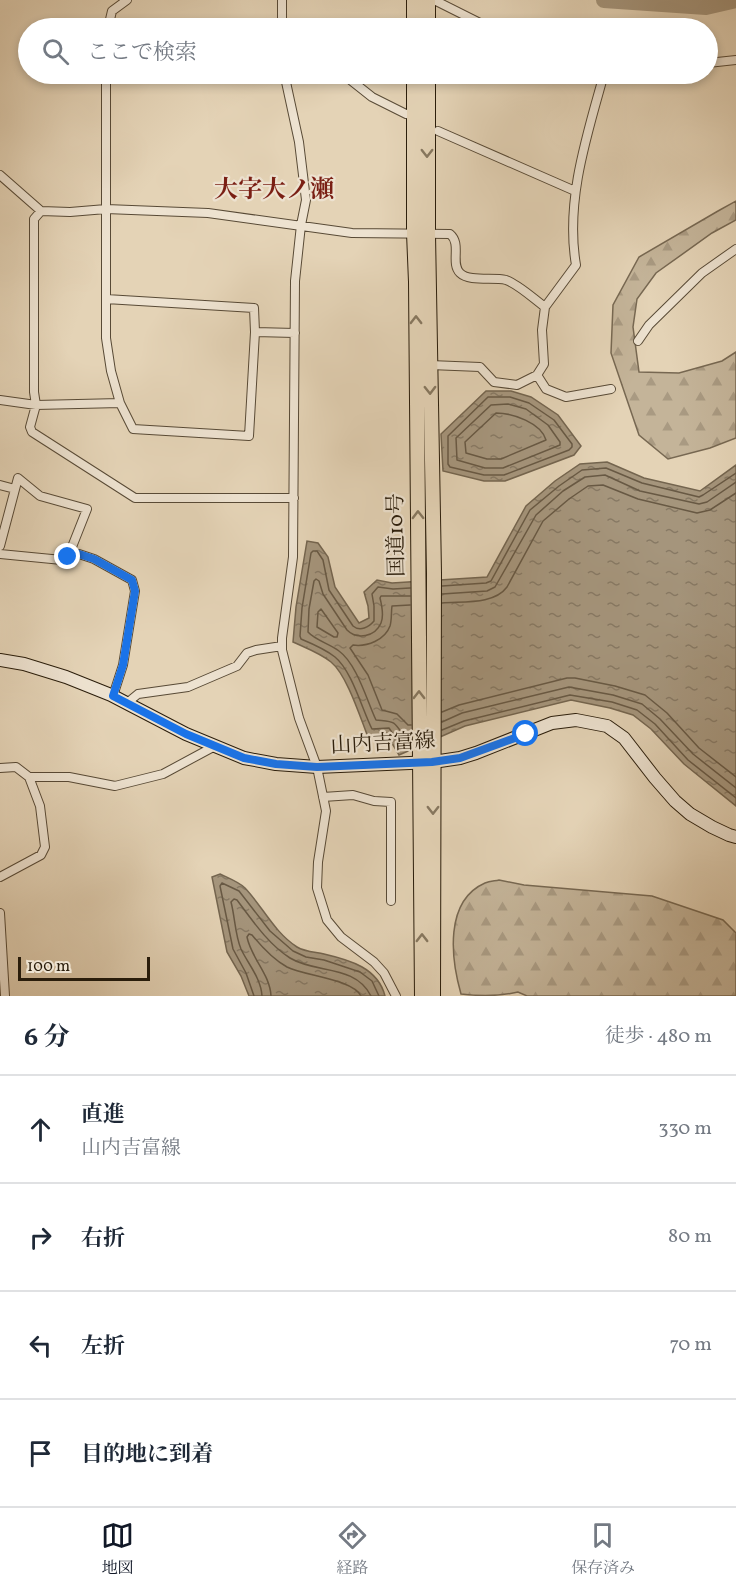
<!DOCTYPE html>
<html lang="ja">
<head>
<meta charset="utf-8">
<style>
  body { margin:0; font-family:Vollkorn,"Noto Serif JP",serif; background:#f6f6f7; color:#1f2937 }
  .scale { position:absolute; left:18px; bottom:15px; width:132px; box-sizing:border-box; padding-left:6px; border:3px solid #2a1d0b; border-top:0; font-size:16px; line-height:21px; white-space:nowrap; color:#2a1d0b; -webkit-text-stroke:4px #ede2d0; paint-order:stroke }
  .stop { position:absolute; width:18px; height:18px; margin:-14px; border:4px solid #1a73e8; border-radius:50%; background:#fff }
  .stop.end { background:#1a73e8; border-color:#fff; box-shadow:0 2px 6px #0008 }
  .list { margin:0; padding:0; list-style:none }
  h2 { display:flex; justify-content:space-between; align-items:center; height:78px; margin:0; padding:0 24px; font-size:26px }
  h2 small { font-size:20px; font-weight:400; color:#747a83 }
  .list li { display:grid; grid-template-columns:39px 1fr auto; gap:18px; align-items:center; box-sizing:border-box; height:108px; padding:0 24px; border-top:2px solid #e0e1e3 }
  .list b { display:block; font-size:22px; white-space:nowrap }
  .list p { margin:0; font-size:20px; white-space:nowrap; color:#747a83 }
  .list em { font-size:20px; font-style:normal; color:#747a83 }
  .icon { flex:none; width:33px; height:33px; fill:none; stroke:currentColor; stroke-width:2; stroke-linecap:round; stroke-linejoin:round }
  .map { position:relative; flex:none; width:736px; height:996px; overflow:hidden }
  .search { position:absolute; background:#fff; box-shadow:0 3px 9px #0003; left:18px; right:18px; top:18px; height:66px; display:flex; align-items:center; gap:15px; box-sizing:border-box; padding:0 21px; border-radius:33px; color:#747a83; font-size:22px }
  .sheet { height:510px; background:#fff }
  nav { display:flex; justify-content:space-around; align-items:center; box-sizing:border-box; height:84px; border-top:2px solid #e0e1e3; background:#fff; font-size:16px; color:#747a83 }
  nav a { display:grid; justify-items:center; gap:3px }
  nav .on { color:#111827 }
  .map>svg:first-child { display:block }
  .forest { fill:url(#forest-firs); stroke:#776852; stroke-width:1.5 }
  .water { fill:url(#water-ripples); stroke:#74654f; stroke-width:1.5 }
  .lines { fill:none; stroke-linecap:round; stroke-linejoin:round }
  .shore { stroke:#685944; stroke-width:1.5 }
  .river { stroke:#a5957c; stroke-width:16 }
  .minor-casing { stroke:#584a36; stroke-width:10 }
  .secondary-casing { stroke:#2a1d0b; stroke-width:14 }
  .trunk-casing { stroke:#2a1d0b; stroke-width:16 }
  .minor { stroke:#ede2d0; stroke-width:8 }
  .secondary { stroke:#ede2d0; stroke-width:12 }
  .trunk { stroke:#e4d3b6; stroke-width:14 }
  .oneway { stroke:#877860 }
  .route { stroke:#1a73e8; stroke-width:8 }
  .labels { text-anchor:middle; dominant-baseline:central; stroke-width:4.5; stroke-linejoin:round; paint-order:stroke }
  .street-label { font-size:21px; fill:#2a1d0b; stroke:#ede2d0 }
  .quarter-label { font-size:24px; font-weight:bold; fill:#7a1f14; stroke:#ede2d0 }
</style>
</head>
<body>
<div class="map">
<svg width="736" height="996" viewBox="0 0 736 996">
  <defs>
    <pattern id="forest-firs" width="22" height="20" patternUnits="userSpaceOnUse" patternTransform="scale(1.5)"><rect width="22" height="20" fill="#c4b499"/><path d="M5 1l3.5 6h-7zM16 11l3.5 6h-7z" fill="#a99a82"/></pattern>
    <pattern id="water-ripples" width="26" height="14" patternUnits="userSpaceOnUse" patternTransform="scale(1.5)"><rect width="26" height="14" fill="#a5957c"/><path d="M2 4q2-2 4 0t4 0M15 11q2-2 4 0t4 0" fill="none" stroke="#877964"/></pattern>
  </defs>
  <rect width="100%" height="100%" fill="#e4d3b6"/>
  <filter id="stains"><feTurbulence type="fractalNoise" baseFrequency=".00333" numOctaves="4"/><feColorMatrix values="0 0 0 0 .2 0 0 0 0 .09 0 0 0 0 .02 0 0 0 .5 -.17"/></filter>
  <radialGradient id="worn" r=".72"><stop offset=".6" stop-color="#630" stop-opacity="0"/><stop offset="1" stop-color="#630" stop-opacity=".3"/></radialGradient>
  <path class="forest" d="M736 201V220L712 233 656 273 637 299 633 327 639 372 679 373 722 361 736 352V438L710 448 668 459 639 435 611 353 613 305 639 257 718 211Z
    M499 880 524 885 652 896 723 920 736 933V996H527L518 992C501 996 478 996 461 994 451 959 444 901 485 883 490 881 495 881 499 880Z"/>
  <path class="water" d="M486 391H511L531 397 558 415 581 446 574 455 505 481H484L443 471 441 434Z
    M607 462 644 478 700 491 736 465V806L684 764 651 729 633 715 610 708 571 700 465 726 399 755 386 733 368 737C360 717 347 675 331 662 320 653 306 648 293 642L296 607 307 541 318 543 328 557 335 587 359 623 369 618 368 606 364 592 377 580 392 583 487 577 526 506 555 481 580 464Z
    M220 874C228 878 239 882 245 888 263 907 274 932 297 947 305 952 315 952 324 954 350 960 378 968 385 996H249L241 976 227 952 212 877Z"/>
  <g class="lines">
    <path class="shore" d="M488 397H510L529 403 554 420 572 444V447L569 450 504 475H484L450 467 448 464V436Z
      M508 404 526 409 548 425 560 442V445L503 468H485L457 460 456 438 491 405Z
      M496 413C513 413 541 423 546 440L501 459H487L466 453 465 442Z
      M442 586 486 583 491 581 530 510 559 486 582 470 606 468 642 483 699 497 703 495 736 473
      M410 588 393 589 378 587 372 594 374 606V621C369 627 360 632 353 626L329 590 323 560 317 551H313L311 553 302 608 300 636 301 639C313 644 325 649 335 657 352 671 362 709 372 729L389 728 401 746 412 743
      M442 594 487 591 495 587 536 515 563 491 585 477 605 475 640 491 699 504 707 502 736 482
      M410 596H381L380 598C382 606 384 616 381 623 375 637 357 640 347 630L323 594 319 581 316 579 314 581 309 609 308 632C315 640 330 644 339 651 357 664 367 701 376 720 395 722 393 720 404 736L412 735
      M442 603C462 601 494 605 507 587L543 521 569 499 588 486 603 485 638 499 697 513 710 510 736 493
      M410 605 392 606C391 612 392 619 390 626 385 640 367 647 353 645L350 648 368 675 382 710 397 714 408 725H411
      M321 609 338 633 337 637H334L317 627 318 612Z
      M442 712 459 705 567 678H575L615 686 645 695 667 713 699 748 736 777
      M442 722 462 713 569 687 613 695 642 704 660 719 693 754 736 788
      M442 730 464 721 570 695 612 702 637 710 655 724 688 760 736 798
      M254 996 246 973 233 949 220 886 222 883 239 891 270 931 293 951 306 957 324 960 360 972 372 981 379 996
      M262 996C261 978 248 964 241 949 235 935 235 917 231 902L234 899 237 900C252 920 268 944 290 958 316 974 355 964 371 996
      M271 996C270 974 251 958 247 937L249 934 252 935C261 946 274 960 287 967 305 976 352 979 361 996"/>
    <path class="river" d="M604 0 706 7 736 0"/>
    <defs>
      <path id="minor" d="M434 0 480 23 497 28
        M108 28 112 11 127 0
        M282 28V0
        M708 63 736 60
        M106 74V338L111 371 120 403 133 429 249 436 255 332 295 333
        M286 74V82L299 142 306 200 301 225 295 281 293 557 282 638V650L299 718 317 767 326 811 318 862 317 888 327 920 341 937 374 962 384 973 396 996
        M343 74 372 97 406 114
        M438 131 575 191
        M0 175 41 211 70 212 106 209 208 213 352 233 450 234C462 244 450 263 460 273 469 282 493 277 506 280 518 284 534 299 545 307
        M41 211 34 219V392L36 405 30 427 32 432 135 498H294
        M106 299 254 308 255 332
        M638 341 649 325 702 273 736 249
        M430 365 480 367 494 382 517 385 537 375 544 364 542 330 545 307 576 265C565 201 587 135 604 74
        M537 375 546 389 566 397 611 389
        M0 400 36 405 120 403
        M0 485 15 489
        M0 546 18 478 40 496 87 509 68 557 62 560 0 554
        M70 551 94 559 132 580 135 591 123 665 113 696
        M127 703 138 694 188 687 237 666 247 653 256 650 282 646
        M0 768 16 767 29 777 40 806 45 847 41 855 0 877
        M29 777H69L115 786 163 774 215 746
        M323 797 353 795 374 801 391 802V901
        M0 913 5 996"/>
      <path id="secondary" d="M0 660 24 664 66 677 111 695 186 734 244 758 276 764 317 767 433 762 460 758 476 753 552 723 576 720 607 726 624 738 655 778 675 801 690 814 712 827 729 835 736 837"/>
      <path id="trunk" d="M414 0V28
        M428 28V0
        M414 74V233L416 282 422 996
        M428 74V234L434 573 433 996"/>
    </defs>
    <use href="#minor" class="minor-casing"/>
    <use href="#secondary" class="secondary-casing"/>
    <use href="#trunk" class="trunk-casing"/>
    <use href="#minor" class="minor"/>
    <use href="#secondary" class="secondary"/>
    <use href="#trunk" class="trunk"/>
  </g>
  <defs><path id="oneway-chevron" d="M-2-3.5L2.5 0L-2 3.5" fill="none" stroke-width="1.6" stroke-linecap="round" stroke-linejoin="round" transform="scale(1.5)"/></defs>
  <g class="oneway">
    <use href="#oneway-chevron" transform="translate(427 153) rotate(90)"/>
    <use href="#oneway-chevron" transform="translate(416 320) rotate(-90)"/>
    <use href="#oneway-chevron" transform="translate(430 390) rotate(89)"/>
    <use href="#oneway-chevron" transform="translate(418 515) rotate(-91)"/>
    <use href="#oneway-chevron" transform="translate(419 695) rotate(-90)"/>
    <use href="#oneway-chevron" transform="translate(433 810) rotate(90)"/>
    <use href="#oneway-chevron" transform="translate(422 938) rotate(-90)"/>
  </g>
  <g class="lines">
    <path class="route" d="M68 557 70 551 94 559 132 580 135 591 123 665 113 696 186 734 244 758 276 764 317 767 432 762 460 758 526 734"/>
  </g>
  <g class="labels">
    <g class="street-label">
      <text transform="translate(397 535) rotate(-91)">国道10号</text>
      <text transform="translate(383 744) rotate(-3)">山内吉富線</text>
    </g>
    <g class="quarter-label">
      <text x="274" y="191">大字大ノ瀬</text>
    </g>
  </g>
  <rect width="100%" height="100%" filter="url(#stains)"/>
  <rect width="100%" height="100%" fill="url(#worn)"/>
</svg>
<div class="scale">100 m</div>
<div class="stop" style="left:526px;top:734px"></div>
<div class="stop end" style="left:68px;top:557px"></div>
<div class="search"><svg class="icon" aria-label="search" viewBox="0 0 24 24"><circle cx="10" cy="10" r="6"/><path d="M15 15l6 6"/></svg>ここで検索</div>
</div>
<section class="sheet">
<h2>6 分<small>徒歩 · 480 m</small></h2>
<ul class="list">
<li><svg class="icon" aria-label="ahead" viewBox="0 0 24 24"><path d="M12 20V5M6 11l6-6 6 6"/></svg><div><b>直進</b><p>山内吉富線</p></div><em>330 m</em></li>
<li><svg class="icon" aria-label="right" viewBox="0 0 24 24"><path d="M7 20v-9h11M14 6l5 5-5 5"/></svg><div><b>右折</b></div><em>80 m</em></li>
<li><svg class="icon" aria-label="left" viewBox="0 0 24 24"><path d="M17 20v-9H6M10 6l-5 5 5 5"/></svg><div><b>左折</b></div><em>70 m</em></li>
<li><svg class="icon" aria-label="arrive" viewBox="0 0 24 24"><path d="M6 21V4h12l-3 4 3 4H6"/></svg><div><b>目的地に到着</b></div></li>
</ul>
</section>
<nav>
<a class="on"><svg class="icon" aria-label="map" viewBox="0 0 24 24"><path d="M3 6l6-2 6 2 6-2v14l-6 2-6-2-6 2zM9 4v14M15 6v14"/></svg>地図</a>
<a><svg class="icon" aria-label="directions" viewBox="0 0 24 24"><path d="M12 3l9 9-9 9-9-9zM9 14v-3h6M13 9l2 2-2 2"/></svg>経路</a>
<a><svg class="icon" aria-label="saved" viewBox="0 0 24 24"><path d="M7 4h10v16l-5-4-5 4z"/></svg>保存済み</a>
</nav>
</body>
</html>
